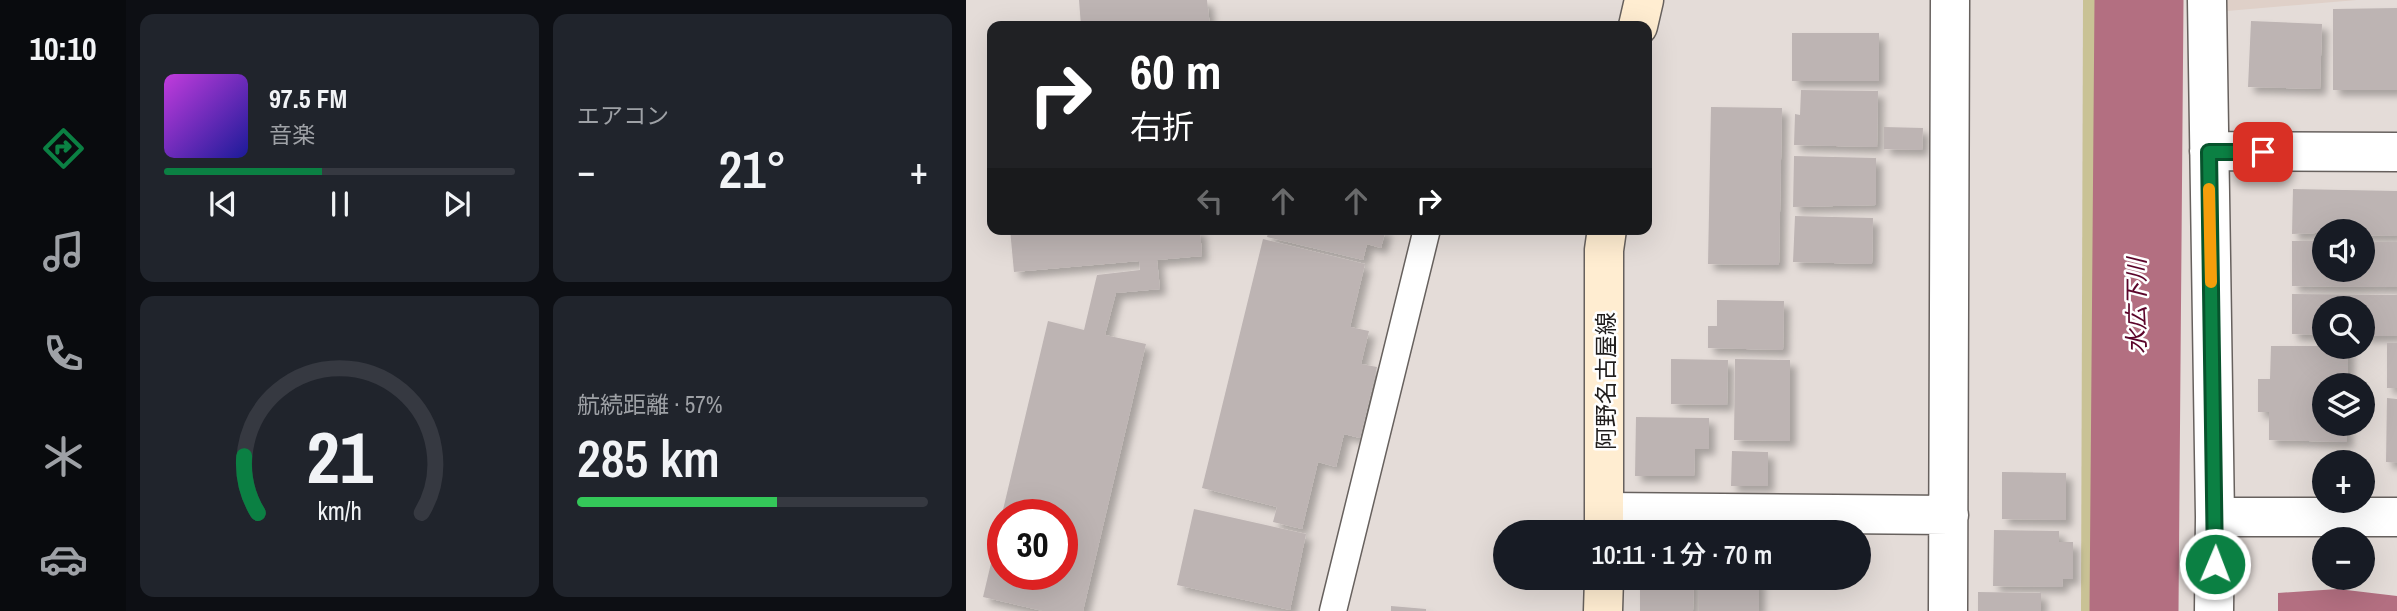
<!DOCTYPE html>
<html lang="ja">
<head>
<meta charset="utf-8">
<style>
	:root { --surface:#171b24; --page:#20242c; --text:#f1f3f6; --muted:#9ea1a6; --line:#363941; --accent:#0b8043 }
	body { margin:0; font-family:"Archivo Narrow","Noto Sans JP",sans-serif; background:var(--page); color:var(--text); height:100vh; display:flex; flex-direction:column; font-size:26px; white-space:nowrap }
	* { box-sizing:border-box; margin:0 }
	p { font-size:23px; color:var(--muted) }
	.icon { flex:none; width:38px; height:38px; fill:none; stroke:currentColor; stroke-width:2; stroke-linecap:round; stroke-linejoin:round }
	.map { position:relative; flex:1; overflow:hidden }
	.side { display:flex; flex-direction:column; gap:14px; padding:14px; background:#0d0f14; width:840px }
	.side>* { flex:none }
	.hud { position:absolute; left:21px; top:21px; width:665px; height:214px; border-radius:14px; box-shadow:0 7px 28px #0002; background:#202124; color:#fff; overflow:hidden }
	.controls { position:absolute; left:1346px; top:219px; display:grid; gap:14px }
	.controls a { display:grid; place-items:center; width:63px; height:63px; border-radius:50%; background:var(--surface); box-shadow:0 7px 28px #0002; font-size:35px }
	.speed { position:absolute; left:21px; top:499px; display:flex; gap:14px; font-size:35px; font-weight:700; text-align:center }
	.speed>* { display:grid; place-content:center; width:91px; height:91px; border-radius:50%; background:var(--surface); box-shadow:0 7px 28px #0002; line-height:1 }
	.speed .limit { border:10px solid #d22; background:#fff; color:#111 }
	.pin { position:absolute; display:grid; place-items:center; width:60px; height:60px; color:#fff; margin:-30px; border-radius:14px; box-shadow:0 4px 10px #0006 }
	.me { position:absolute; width:77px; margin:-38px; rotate:1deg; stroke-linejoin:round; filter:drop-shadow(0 0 5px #0008) }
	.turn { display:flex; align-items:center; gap:24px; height:147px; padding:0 28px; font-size:32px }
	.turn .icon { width:91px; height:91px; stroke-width:2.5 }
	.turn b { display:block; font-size:49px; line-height:60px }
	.lanes { display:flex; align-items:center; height:66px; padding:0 28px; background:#0003; justify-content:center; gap:35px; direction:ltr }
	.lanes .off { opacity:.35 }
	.big { font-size:52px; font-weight:600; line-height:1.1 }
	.side .widget { flex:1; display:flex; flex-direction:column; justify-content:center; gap:10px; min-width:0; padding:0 24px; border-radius:14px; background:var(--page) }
	.side .dial { align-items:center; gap:0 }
	.dial svg { height:182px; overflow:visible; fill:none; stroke:var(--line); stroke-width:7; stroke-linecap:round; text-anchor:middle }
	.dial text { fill:var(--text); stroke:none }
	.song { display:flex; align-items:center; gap:21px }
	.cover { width:84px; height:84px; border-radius:10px; background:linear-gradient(135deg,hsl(290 70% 55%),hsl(240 70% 35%)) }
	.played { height:7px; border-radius:4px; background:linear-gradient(90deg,var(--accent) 45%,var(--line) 45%) }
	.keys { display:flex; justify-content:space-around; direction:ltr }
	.heat { display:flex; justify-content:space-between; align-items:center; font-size:38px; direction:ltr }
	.charge { height:10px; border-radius:5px; background:linear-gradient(90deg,#34c759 57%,var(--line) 0) }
	.side .tiles { flex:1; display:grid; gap:14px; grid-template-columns:repeat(2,1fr) }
	.trip { position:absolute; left:527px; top:520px; width:378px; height:70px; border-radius:35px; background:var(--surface); box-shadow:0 7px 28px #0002; font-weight:600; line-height:70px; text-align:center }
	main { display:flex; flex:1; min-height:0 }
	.dock { display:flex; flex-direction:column; width:126px; justify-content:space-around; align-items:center; background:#090b0e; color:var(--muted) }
	.dock .icon { width:49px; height:49px }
	.dock .selected { color:var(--accent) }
	.dock b { font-size:32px; color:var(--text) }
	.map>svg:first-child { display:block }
	.built { fill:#dfd0c8 }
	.green { fill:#c9c295 }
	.water { fill:#b36f81 }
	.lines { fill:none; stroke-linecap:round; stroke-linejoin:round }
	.river { stroke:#b36f81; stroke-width:89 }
	.building { fill:#bdb4b3; filter:url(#shadow) }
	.service-casing { stroke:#67615e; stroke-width:29 }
	.minor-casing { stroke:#67615e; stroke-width:41 }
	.secondary-casing { stroke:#67615e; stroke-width:41 }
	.service { stroke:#fff; stroke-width:26 }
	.minor { stroke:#fff; stroke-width:38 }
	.secondary { stroke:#ffedd1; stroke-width:38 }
	.route-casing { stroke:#07532c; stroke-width:18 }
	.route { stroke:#0b8043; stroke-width:12 }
	.slow { stroke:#f59e0b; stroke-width:12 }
	.labels { text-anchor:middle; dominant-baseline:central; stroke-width:5; stroke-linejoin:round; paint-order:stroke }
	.street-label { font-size:23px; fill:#211e1d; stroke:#fff }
	.water-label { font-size:24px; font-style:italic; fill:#5b042a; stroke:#fff }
</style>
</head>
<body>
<main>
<nav class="dock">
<b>10:10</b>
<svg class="icon selected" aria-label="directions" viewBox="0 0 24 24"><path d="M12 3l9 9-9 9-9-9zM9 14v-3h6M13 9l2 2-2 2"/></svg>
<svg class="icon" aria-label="music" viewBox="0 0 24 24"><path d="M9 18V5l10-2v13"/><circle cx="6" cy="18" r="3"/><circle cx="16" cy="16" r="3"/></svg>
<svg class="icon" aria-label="phone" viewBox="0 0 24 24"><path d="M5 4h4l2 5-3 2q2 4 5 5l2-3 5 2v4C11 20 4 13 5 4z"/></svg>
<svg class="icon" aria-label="climate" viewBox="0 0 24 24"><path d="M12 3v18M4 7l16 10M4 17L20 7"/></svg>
<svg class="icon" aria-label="car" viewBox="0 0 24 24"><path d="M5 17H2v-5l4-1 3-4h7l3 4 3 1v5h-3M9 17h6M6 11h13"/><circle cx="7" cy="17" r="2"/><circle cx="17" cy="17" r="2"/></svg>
</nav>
<section class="side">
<div class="tiles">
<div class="widget">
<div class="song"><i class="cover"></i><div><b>97.5 FM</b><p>音楽</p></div></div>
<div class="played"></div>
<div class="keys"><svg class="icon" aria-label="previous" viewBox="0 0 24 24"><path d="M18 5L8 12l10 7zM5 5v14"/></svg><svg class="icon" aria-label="pause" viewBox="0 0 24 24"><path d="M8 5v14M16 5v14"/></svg><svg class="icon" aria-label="next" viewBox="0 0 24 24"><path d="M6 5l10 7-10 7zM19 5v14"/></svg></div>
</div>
<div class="widget"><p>エアコン</p>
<div class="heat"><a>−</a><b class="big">21°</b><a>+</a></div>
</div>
<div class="widget dial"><svg viewBox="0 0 100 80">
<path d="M14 69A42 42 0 1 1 86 69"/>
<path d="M14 69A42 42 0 0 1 8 44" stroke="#0b8043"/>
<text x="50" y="56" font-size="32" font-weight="700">21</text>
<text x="50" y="72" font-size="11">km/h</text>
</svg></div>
<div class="widget"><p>航続距離 · 57%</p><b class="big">285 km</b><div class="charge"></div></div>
</div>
</section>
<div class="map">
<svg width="1431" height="611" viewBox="0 0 1431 611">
	<defs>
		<filter id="shadow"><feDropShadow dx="6" dy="6" stdDeviation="3.5" flood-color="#0004"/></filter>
	</defs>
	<rect width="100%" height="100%" fill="#e4dcd8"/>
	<path class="built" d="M 1261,0 L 1391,0 L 1261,11 Z"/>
	<path class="green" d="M 1117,0 L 1161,0 L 1156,611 L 1115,611 Z"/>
	<path class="water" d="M 1372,589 L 1431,596 L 1431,611 L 1312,611 L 1312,593 Z"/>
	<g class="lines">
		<path class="river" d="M 1168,611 L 1173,0"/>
	</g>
	<path class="building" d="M 113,0 L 241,0 L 244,26 L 115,26 Z
		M 1431,8 L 1431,90 L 1367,90 L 1367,9 Z
		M 1285,21 L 1356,24 L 1354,89 L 1282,87 Z
		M 826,33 L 913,33 L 913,81 L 826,81 Z
		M 835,90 L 912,91 L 911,147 L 828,145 L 829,114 L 834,115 Z
		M 745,107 L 816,108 L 813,265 L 742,264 Z
		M 918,127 L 957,128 L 956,150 L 918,149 Z
		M 828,156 L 910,158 L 910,205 L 827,207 Z
		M 1327,189 L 1431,191 L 1431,236 L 1396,235 L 1396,231 L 1326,234 Z
		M 829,216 L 907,218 L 906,264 L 827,262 Z
		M 44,229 L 234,229 L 236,256 L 191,260 L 194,289 L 150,293 L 139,335 L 180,344 L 117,611 L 77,611 L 17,597 L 36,517 L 37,574 L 96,574 L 96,514 L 36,514 L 82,321 L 118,330 L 131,275 L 174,270 L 173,261 L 48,272 Z
		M 303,229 L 420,229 L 415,248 L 401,244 L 397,260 L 301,237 Z
		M 297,239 L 399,264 L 384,327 L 403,331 L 395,364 L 411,367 L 394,438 L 378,434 L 370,467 L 352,462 L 336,529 L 307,522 L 311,507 L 236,488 Z
		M 1326,241 L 1358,241 L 1358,270 L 1396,270 L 1396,242 L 1431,242 L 1431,287 L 1326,286 Z
		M 1326,294 L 1431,295 L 1431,336 L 1396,336 L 1396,308 L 1358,308 L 1358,335 L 1326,334 Z
		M 751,300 L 818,301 L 817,350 L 742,348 L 742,326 L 751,326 Z
		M 1421,343 L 1431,343 L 1431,388 L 1421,388 Z
		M 1305,346 L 1382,346 L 1382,385 L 1358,385 L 1358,424 L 1381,424 L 1381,442 L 1303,440 L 1303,412 L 1292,412 L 1292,379 L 1304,379 Z
		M 705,359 L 762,360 L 761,405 L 705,404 Z
		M 769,359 L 824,360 L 824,441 L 768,440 Z
		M 1421,398 L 1431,399 L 1431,463 L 1420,462 Z
		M 670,417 L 743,418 L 743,449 L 729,449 L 728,476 L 669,476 Z
		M 766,451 L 802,452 L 802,486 L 765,486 Z
		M 1036,472 L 1100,473 L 1100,520 L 1036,519 Z
		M 228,509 L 340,534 L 324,610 L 211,585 Z
		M 1028,530 L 1093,531 L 1093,542 L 1107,542 L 1107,579 L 1097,579 L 1096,587 L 1027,586 Z
		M 674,578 L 728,578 L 727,611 L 674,611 Z
		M 733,578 L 793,579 L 793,611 L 733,611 Z
		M 1012,592 L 1075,593 L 1075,611 L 1012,611 Z
		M 425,606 L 460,609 L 460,611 L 425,611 Z"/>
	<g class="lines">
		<g class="service-casing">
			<path id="service" d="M 367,611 L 461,229"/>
		</g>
		<g class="minor-casing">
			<path id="minor" d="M 1241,0 L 1249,517 L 1248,611
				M 1243,151 L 1431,152
				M 639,512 L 983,515
				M 1249,517 L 1431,517
				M 982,611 L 984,0"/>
		</g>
		<g class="secondary-casing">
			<path id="secondary" d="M 672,26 L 678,0
				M 638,532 L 638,250 L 641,229
				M 637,611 L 638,578"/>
		</g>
		<use href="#service" class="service"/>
		<use href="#minor" class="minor"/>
		<use href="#secondary" class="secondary"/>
	</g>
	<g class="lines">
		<g class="route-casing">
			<path id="route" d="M 1249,564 L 1243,152 L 1297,152"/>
		</g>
		<use href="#route" class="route"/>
		<path class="slow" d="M 1243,189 L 1245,282"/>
	</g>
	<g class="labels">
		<g class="street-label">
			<text transform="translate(639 381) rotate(-90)">阿野名古屋線</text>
		</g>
		<g class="water-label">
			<text transform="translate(1170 306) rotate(-90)">水広下川</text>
		</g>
	</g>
</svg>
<div class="controls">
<a><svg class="icon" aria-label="sound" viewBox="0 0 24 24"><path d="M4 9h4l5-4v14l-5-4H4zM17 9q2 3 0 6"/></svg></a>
<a><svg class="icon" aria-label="search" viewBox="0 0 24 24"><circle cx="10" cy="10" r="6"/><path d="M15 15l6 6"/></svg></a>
<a><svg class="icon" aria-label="layers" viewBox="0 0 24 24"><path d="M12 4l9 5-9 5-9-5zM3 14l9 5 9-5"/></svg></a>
<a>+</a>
<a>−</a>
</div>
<div class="speed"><div class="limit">30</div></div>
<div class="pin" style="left:1297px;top:152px;background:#d93025"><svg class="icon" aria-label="arrive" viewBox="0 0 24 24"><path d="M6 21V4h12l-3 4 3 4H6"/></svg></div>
<svg class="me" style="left:1249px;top:564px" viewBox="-20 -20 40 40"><circle r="17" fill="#0b8043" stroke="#fff" stroke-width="3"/><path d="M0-11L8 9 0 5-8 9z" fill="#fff"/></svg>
<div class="trip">10:11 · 1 分 · 70 m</div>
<div class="hud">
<div class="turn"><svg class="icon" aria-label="right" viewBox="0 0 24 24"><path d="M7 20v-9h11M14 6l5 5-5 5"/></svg><div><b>60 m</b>右折</div></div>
<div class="lanes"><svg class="icon off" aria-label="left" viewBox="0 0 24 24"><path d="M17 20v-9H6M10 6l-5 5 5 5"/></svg><svg class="icon off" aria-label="ahead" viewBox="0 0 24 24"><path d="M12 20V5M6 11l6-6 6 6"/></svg><svg class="icon off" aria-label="ahead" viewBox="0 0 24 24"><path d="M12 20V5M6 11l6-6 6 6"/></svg><svg class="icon" aria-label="right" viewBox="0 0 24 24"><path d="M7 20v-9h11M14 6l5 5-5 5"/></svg></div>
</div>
</div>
</main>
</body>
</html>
